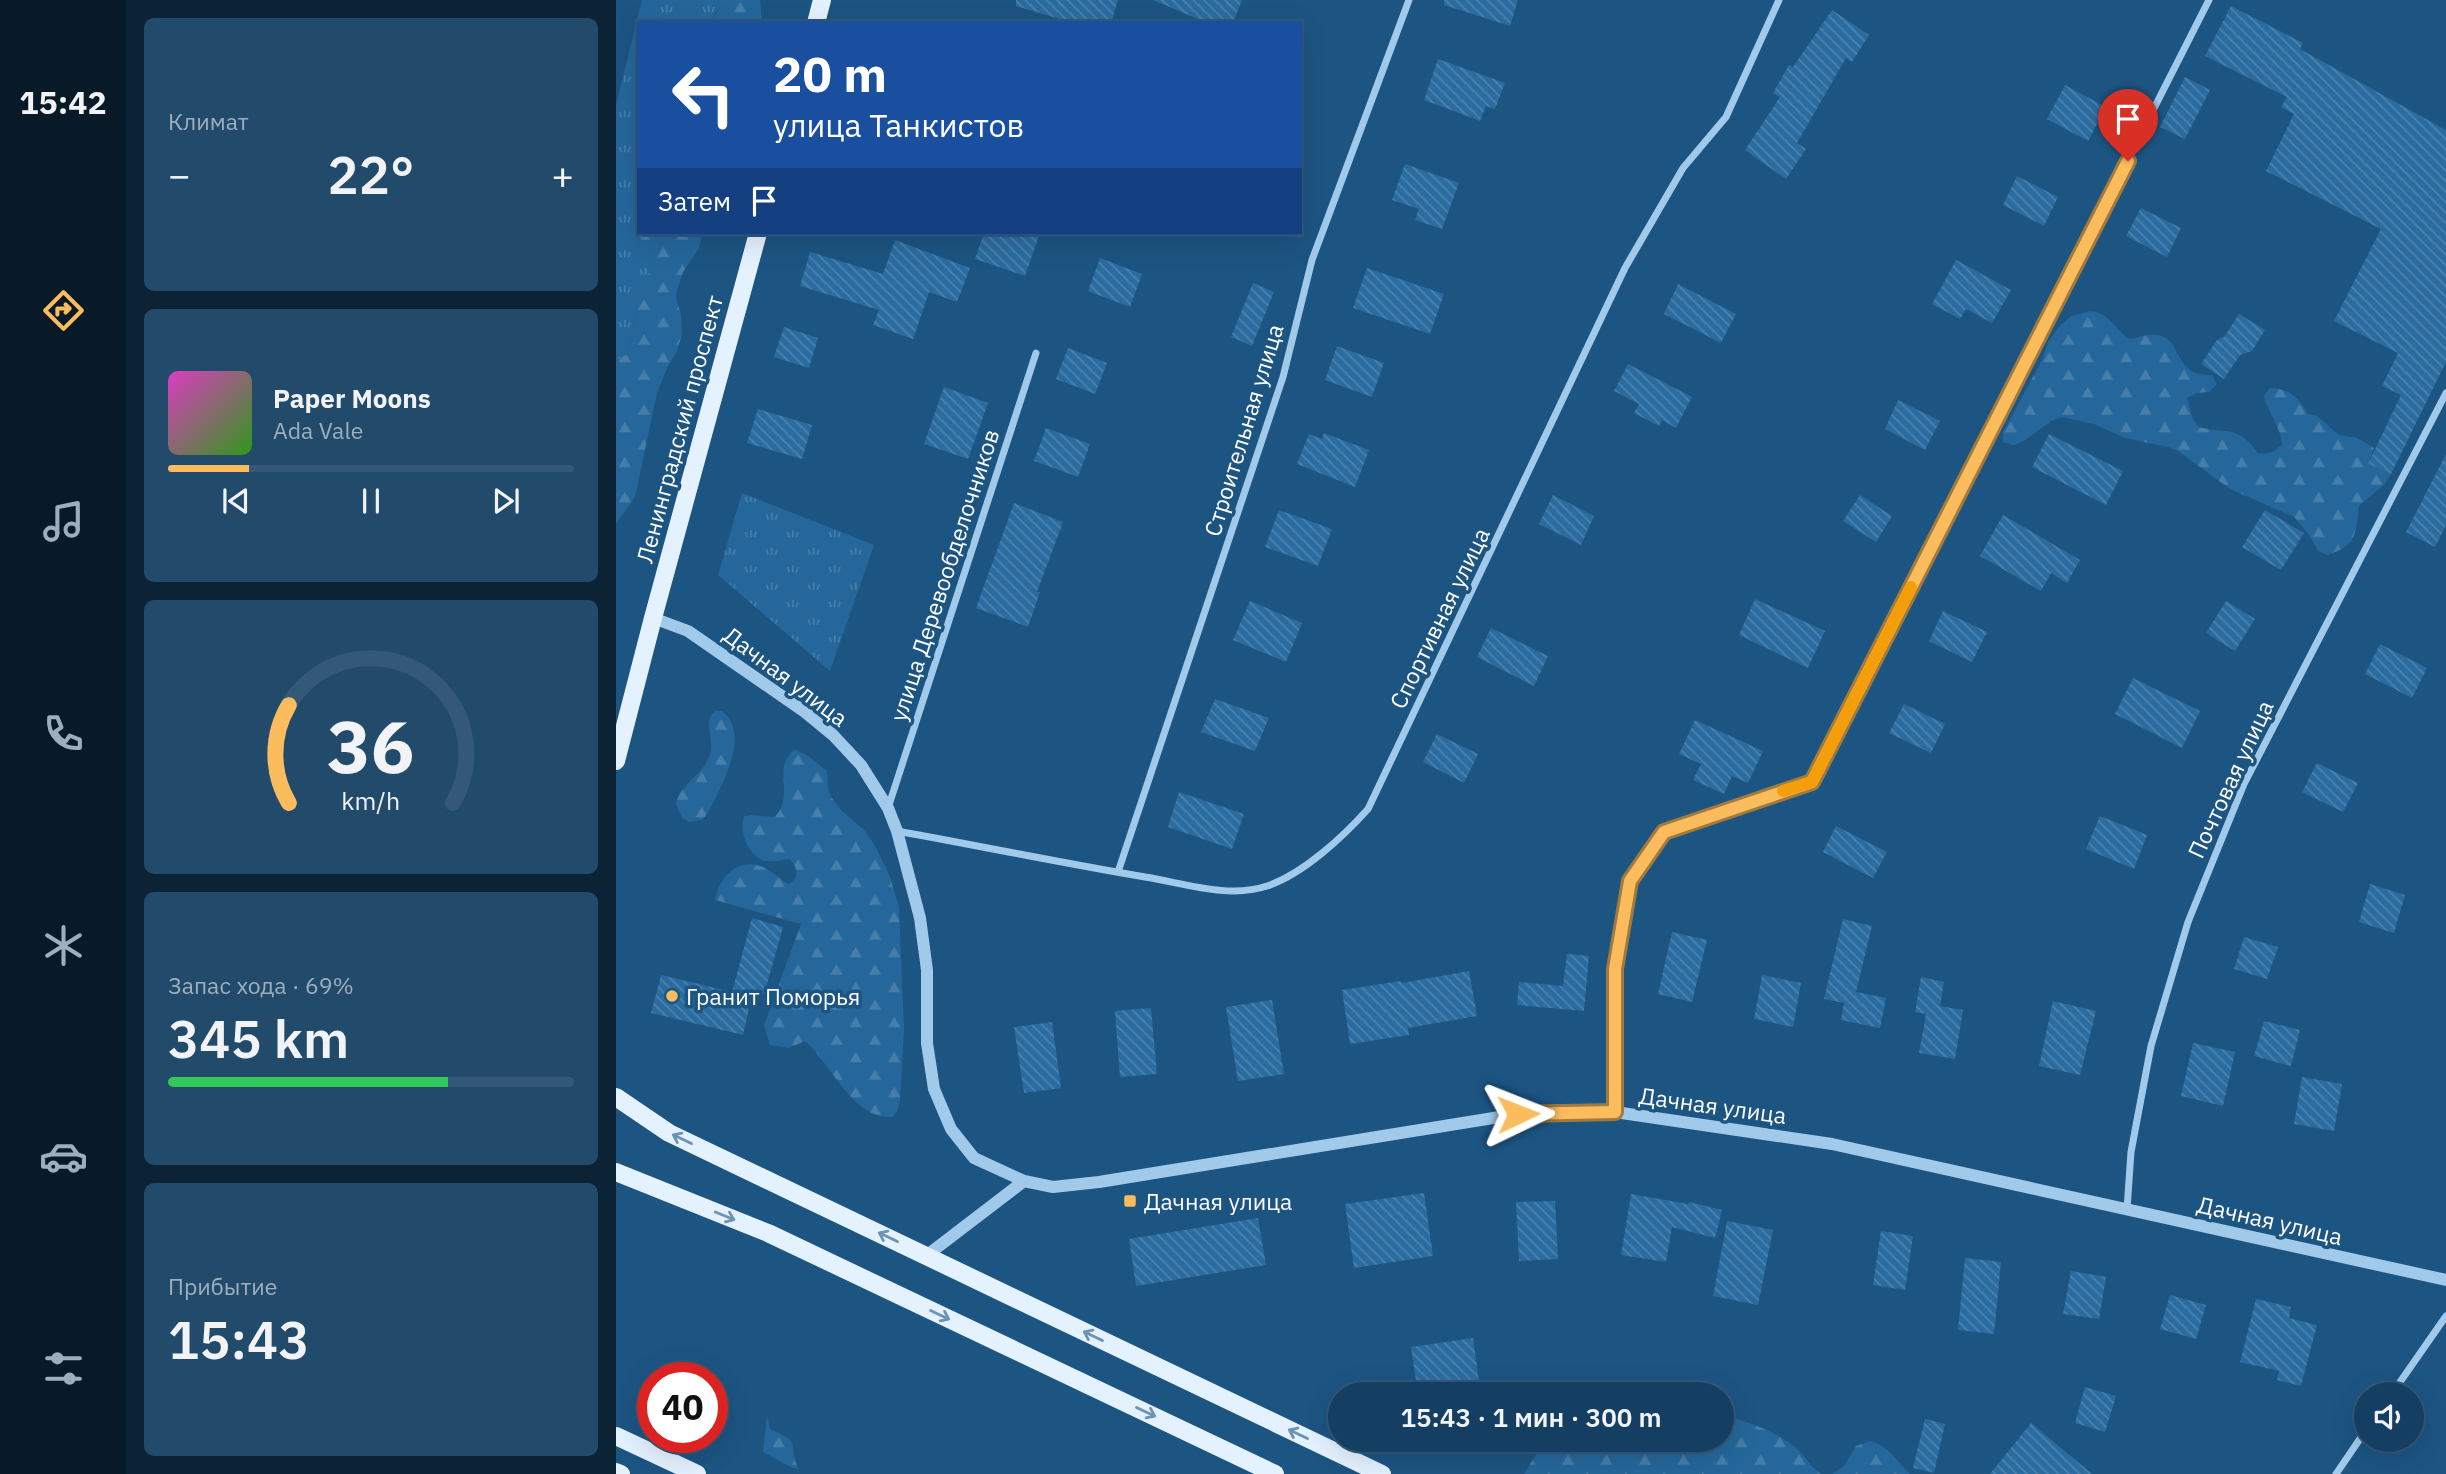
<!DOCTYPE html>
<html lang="ru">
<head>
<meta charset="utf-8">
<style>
	:root { --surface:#153f62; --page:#224a6b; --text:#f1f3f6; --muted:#9dafbe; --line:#345877; --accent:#fbbc5e }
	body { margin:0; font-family:"IBM Plex Sans",sans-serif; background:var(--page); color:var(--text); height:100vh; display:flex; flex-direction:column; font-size:26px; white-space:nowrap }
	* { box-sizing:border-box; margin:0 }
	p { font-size:23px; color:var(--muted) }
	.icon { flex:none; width:38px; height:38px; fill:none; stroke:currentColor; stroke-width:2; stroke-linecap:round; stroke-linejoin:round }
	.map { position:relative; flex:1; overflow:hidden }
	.drawer { display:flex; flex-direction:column; gap:18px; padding:18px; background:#0c2336; width:490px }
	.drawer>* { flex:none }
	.hud { position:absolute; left:21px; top:21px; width:665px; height:214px; border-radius:0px; box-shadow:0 7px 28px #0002,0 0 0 2px var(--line); background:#1a4fa0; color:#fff; overflow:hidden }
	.buttons { position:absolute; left:1738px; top:1382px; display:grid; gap:14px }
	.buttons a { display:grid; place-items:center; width:70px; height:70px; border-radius:50%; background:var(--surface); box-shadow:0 7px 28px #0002,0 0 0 2px var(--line); font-size:35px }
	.speed { position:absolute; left:21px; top:1362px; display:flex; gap:14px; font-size:35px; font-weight:700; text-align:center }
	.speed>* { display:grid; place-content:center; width:91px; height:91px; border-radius:50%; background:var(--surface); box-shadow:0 7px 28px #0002,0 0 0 2px var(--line); line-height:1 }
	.speed .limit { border:10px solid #d22; background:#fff; color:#111 }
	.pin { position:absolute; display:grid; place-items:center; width:60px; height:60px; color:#fff; margin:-72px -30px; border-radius:50% 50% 50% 0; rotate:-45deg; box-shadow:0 0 7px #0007 }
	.pin .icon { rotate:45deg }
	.me { position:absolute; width:77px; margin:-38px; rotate:88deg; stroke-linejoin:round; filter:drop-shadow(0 0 5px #0008) }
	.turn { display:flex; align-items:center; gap:24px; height:147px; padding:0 21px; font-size:32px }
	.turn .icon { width:91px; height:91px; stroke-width:2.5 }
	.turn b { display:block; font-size:49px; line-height:60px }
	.then { display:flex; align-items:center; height:66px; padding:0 21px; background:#0003; gap:14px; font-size:26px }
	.big { font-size:52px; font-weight:600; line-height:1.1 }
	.drawer .widget { flex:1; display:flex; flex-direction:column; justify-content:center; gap:10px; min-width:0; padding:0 24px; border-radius:10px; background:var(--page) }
	.drawer .dial { align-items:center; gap:0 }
	.dial svg { height:182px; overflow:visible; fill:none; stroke:var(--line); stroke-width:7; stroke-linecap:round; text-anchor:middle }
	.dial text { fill:var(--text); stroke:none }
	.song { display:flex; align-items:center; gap:21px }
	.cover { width:84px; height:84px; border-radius:10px; background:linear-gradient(135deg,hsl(310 70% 55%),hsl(110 70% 35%)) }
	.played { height:7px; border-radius:4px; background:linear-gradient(90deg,var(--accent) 20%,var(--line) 20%) }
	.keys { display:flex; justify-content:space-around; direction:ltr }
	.heat { display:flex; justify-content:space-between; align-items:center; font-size:38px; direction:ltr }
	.charge { height:10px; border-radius:5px; background:linear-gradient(90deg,#34c759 69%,var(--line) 0) }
	.trip { position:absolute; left:712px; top:1382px; width:406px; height:70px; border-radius:35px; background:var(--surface); box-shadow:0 7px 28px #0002,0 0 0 2px var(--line); font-weight:600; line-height:70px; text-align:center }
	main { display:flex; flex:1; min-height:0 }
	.dock { display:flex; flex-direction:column; width:126px; justify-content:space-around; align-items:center; background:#081927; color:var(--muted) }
	.dock .icon { width:49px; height:49px }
	.dock .on { color:var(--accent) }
	.dock b { font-size:32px; color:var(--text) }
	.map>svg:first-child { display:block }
	.grass { fill:url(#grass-tufts) }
	.forest { fill:url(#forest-firs) }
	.building { fill:url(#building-back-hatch) }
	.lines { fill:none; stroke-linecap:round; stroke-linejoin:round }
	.minor { stroke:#a1caea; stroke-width:7 }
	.tertiary { stroke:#a1caea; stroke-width:12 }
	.primary { stroke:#e4f1fe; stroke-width:18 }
	.oneway { stroke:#6c93b4 }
	.route-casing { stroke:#a37a3d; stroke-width:18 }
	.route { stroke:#fbbc5e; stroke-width:12 }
	.slow { stroke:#f59e0b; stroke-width:12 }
	.poi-dot { fill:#fbbc5e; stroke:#1c5482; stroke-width:2.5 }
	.labels { text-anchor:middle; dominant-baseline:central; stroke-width:7; stroke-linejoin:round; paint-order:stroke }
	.street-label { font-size:23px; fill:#fff; stroke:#1c5482 }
	.poi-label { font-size:23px; fill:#fff; stroke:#1c5482; text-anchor:start }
</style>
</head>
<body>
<main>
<nav class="dock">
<b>15:42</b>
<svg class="icon on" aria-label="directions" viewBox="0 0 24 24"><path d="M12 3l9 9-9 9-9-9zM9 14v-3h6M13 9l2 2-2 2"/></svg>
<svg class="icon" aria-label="music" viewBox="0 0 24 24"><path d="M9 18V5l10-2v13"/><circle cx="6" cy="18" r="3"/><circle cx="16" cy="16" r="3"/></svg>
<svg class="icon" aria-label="phone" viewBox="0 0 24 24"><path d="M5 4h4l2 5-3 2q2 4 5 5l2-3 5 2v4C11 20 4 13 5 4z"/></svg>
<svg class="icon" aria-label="climate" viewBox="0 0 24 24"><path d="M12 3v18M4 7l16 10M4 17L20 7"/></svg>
<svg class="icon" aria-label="car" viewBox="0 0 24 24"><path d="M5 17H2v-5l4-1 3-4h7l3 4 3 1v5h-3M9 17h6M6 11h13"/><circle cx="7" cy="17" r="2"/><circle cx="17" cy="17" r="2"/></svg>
<svg class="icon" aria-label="filters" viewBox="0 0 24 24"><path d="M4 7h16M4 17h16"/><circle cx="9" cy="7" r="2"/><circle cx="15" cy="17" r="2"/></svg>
</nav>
<section class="drawer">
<div class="widget"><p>Климат</p>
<div class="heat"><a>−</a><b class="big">22°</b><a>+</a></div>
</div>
<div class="widget">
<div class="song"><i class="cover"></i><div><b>Paper Moons</b><p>Ada Vale</p></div></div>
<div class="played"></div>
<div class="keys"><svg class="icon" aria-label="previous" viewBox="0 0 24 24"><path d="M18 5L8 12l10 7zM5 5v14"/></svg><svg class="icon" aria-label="pause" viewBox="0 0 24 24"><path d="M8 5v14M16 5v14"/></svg><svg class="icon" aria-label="next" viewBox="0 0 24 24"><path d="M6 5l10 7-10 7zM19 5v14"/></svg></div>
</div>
<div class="widget dial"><svg viewBox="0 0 100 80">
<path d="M14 69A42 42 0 1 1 86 69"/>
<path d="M14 69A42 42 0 0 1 14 26" stroke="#fbbc5e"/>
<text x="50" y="56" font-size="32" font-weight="700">36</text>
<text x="50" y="72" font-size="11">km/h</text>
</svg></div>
<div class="widget"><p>Запас хода · 69%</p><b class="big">345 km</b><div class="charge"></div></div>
<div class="widget"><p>Прибытие</p><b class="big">15:43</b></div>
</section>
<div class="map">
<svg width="1830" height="1474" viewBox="0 0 1830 1474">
	<defs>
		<pattern id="grass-tufts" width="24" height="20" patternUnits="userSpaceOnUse" patternTransform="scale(1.75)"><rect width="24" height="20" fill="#25679b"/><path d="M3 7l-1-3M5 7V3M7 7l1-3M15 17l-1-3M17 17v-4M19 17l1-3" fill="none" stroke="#467eaa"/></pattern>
		<pattern id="forest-firs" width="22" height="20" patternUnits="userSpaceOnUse" patternTransform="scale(1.75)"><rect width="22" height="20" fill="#25679b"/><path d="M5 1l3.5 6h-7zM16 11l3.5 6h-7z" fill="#467eaa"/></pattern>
		<pattern id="building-back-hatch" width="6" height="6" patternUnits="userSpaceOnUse" patternTransform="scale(1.75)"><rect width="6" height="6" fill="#2b6ca0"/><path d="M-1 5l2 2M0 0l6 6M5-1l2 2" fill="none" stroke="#4b82ae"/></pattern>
	</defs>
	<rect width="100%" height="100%" fill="#1c5482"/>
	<path class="grass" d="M 26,0 L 113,0 L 100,12 L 94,23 L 23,23 L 23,233 L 27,233 L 34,273 L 32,287 L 21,299 L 20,316 L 11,354 L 0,362 L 0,105 Z
		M 126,493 L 258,545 L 214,671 L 102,575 Z"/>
	<path class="forest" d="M 112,0 L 144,0 L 146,23 L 94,23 L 100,13 Z
		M 27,233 L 86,233 L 83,248 L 67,272 L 61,290 L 60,298 L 65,315 L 66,334 L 61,351 L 52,366 L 41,393 L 19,497 L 0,524 L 0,362 L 11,354 L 20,316 L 21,299 C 45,269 27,264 27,233 Z
		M 1474,311 C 1494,312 1498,330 1514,339 C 1522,338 1532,333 1541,335 C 1569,339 1555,376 1596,375 L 1601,384 L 1593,392 L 1581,393 L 1571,398 L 1577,419 L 1583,427 C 1614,435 1620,424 1642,453 C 1653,455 1659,452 1666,444 C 1665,427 1652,413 1648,396 L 1654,388 C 1674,389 1682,397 1692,414 L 1701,416 L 1723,435 L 1741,438 L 1758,448 L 1752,464 L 1775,474 L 1769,484 L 1743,506 C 1739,535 1742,545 1711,555 L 1702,551 L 1692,533 L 1678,517 L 1614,489 L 1562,451 L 1552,447 L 1509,438 L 1478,424 L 1446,417 L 1435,421 L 1408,441 L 1398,445 L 1387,442 L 1387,432 L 1426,360 L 1432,342 L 1442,328 L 1455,316 Z
		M 99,711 L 106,711 C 136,735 105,786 92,813 L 86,820 L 73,822 L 66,818 L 60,804 C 66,780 87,777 94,754 C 99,739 86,722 99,711 Z
		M 179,749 L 192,756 L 211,771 L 212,789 L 215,797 L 225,810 L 248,830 L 258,844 L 273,874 L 283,907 L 288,1030 L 284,1101 L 282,1110 L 276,1117 C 236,1119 216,1064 189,1041 L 173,1048 L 154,1045 L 148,1025 L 185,924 L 99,900 C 104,875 124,856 149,868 C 158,872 164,880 173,884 C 184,877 182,867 173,859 C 165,861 151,863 144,859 C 131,852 123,830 128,817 L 135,815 L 159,817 C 162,813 166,808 167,802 C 171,782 160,764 179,749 Z
		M 979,1384 L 996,1386 L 1014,1395 L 959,1395 L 963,1390 Z
		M 1106,1414 C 1132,1423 1156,1429 1179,1447 C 1190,1456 1193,1467 1206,1474 L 908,1474 L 929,1440 L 1106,1440 Z
		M 151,1415 L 154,1429 C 190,1445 169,1441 183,1469 L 175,1467 L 147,1452 Z
		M 1254,1441 C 1274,1446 1280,1461 1294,1474 L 1216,1474 L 1228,1466 L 1240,1446 Z"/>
	<path class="building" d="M 400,0 L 502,0 L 495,23 L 457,23 L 400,6 Z
		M 537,0 L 626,0 L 617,23 L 591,23 Z
		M 828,0 L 902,0 L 894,26 L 828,5 Z
		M 1615,6 L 1687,43 L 1684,49 L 1830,130 L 1830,362 L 1775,474 L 1752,464 L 1785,395 L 1766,386 L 1782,353 L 1718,321 L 1765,229 L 1650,171 L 1678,114 L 1665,107 L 1671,97 L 1589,56 Z
		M 1216,10 L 1253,35 L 1236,62 L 1230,58 L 1181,143 L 1190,149 L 1170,179 L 1129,150 L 1164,97 L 1157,93 L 1173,65 L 1177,67 Z
		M 822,59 L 889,83 L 879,109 L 870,106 L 864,121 L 808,100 Z
		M 1569,77 L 1594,90 L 1569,139 L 1544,127 Z
		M 1449,85 L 1490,107 L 1472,141 L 1431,119 Z
		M 789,164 L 843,183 L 826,229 L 799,220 L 803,209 L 776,200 Z
		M 1401,176 L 1442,197 L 1428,226 L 1387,205 Z
		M 1525,208 L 1565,228 L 1551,257 L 1510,236 Z
		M 368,233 L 424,233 L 409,276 L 359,259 Z
		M 279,240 L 354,268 L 341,302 L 313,292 L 297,339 L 257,325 L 263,310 L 184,286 L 194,252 L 267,274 Z
		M 484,258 L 526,274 L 514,307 L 472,291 Z
		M 1340,260 L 1395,290 L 1376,323 L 1350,309 L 1344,319 L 1316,304 Z
		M 751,268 L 828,294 L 814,334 L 737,308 Z
		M 637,283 L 658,292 L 636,346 L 615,337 Z
		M 1062,284 L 1120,314 L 1105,343 L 1048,314 Z
		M 1623,314 L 1649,330 L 1636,351 L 1624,355 L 1608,379 L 1585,364 L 1601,340 L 1608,337 Z
		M 168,327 L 202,338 L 193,368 L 158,357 Z
		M 721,346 L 768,363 L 756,397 L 709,380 Z
		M 452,348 L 491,363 L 479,394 L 440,379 Z
		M 1012,364 L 1076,397 L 1060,428 L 1046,420 L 1043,426 L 1018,413 L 1023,404 L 998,391 Z
		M 328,387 L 372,403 L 352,459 L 308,444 Z
		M 1282,400 L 1324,421 L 1309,450 L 1269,429 Z
		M 142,409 L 196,425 L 186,459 L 131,443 Z
		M 430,428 L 474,444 L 462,477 L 418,461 Z
		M 708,433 L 753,450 L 739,487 L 681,464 L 693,434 L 706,439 Z
		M 1433,434 L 1507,471 L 1490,505 L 1416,467 Z
		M 1830,454 L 1830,525 L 1819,547 L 1790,532 Z
		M 937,495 L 978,516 L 965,545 L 923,524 Z
		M 1244,495 L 1276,516 L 1260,542 L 1227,521 Z
		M 398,503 L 447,522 L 421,592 L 424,592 L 412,627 L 360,608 Z
		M 663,510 L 716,529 L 702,566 L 649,547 Z
		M 1649,510 L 1688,533 L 1665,570 L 1626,547 Z
		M 1387,515 L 1464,560 L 1451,583 L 1435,573 L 1425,591 L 1364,556 Z
		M 1139,599 L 1209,631 L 1192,668 L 1123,635 Z
		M 634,601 L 686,623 L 670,662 L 617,640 Z
		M 1610,601 L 1639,619 L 1619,651 L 1590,633 Z
		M 1327,611 L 1371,632 L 1356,662 L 1313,641 Z
		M 875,628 L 932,656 L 918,686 L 861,657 Z
		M 1764,644 L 1811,668 L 1796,698 L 1749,674 Z
		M 1517,678 L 1584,711 L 1566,748 L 1499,714 Z
		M 599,699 L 653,718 L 639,751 L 585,732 Z
		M 1288,704 L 1329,724 L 1315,753 L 1273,733 Z
		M 1079,720 L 1147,751 L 1132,783 L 1116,776 L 1108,794 L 1077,780 L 1085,764 L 1063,754 Z
		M 821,734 L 862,754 L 848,783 L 807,762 Z
		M 1701,763 L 1742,783 L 1727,812 L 1686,792 Z
		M 563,792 L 628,814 L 616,849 L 552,827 Z
		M 1484,816 L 1531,835 L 1518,869 L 1470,849 Z
		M 1220,826 L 1271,852 L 1257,878 L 1207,852 Z
		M 1754,884 L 1789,895 L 1778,933 L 1743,922 Z
		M 136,918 L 167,927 L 148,995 L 137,992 L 127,1035 L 35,1013 L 45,975 L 116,992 Z
		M 1227,919 L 1256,926 L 1240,992 L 1270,998 L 1264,1028 L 1225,1020 L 1228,1003 L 1208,999 Z
		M 1056,932 L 1091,940 L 1076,1002 L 1042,994 Z
		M 1628,937 L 1662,947 L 1651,979 L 1618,969 Z
		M 951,954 L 973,956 L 968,1011 L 901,1005 L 903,982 L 947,986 Z
		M 853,971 L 861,1016 L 792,1028 L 793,1035 L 734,1044 L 726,990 L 785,981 L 786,983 Z
		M 1146,975 L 1185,983 L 1177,1027 L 1138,1019 Z
		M 1305,977 L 1328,982 L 1324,1006 L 1347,1010 L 1339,1059 L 1303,1053 L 1310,1014 L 1299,1012 Z
		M 656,1000 L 668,1074 L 622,1081 L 610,1007 Z
		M 1437,1001 L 1480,1011 L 1464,1075 L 1423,1066 Z
		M 535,1008 L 541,1074 L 504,1077 L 499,1011 Z
		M 1648,1021 L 1684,1030 L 1675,1066 L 1638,1056 Z
		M 436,1022 L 445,1088 L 408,1093 L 398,1027 Z
		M 1577,1043 L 1619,1052 L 1607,1106 L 1565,1096 Z
		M 1686,1077 L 1726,1084 L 1718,1131 L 1678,1124 Z
		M 808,1193 L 817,1256 L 738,1268 L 729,1204 Z
		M 1015,1194 L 1072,1204 L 1073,1202 L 1106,1210 L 1099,1238 L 1056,1227 L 1050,1262 L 1005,1255 Z
		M 939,1201 L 942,1259 L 903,1261 L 900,1202 Z
		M 642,1218 L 650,1265 L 520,1286 L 513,1239 Z
		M 1111,1221 L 1157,1230 L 1142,1305 L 1097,1296 Z
		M 1265,1231 L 1297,1236 L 1289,1290 L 1257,1285 Z
		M 1349,1258 L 1385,1262 L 1378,1334 L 1342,1330 Z
		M 1455,1271 L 1490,1277 L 1483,1319 L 1447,1314 Z
		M 1554,1295 L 1590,1305 L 1580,1339 L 1544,1329 Z
		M 1640,1299 L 1675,1307 L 1673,1318 L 1701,1325 L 1685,1386 L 1661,1380 L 1663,1371 L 1624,1362 Z
		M 857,1338 L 865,1395 L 802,1395 L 795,1347 Z
		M 1469,1387 L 1500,1396 L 1489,1432 L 1459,1423 Z
		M 1309,1419 L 1329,1424 L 1318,1473 L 1297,1468 Z
		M 1415,1423 L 1476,1474 L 1374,1474 Z"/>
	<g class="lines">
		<path class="minor" d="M 272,808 L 420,353
			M 281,831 C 364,846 446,863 529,877 C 567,883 613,899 651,886 C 687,874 727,837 752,809 L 1009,268 L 1067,168 L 1110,117 L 1163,0
			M 502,872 L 667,377 L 696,260 L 793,0
			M 999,1112 L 999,969 L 1014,881 L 1048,832 L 1196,782 L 1593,0
			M 1511,1209 L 1515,1152 L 1535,1046 L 1572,922 L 1628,784 L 1830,393
			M 1775,1395 L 1830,1316
			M 1720,1474 L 1750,1430"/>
		<path class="tertiary" d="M 37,618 L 72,631 L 189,712 L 217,735 L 245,765 L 272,808 L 281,831 L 304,918 L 311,970 L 311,1043 L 318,1089 L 335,1129 L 358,1158 L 408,1181 L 437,1187 L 483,1182 L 902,1114 L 999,1112 L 1216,1144 L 1830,1280
			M 310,1256 L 408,1181"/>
		<path class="primary" d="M 200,23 L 206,0
			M 0,761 L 37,618 L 142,233
			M 0,1097 L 53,1133 L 766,1474
			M 0,1172 L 152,1233 L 659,1474
			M 0,1436 L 81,1474
			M 0,1472 L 5,1474"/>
	</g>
	<defs><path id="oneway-shaft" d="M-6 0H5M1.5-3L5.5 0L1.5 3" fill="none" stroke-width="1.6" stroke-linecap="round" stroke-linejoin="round" transform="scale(1.75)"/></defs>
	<g class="oneway">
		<use href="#oneway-shaft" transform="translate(66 1139) rotate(-154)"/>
		<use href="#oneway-shaft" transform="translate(109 1216) rotate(22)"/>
		<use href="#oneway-shaft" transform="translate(272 1237) rotate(-154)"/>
		<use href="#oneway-shaft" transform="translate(324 1315) rotate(25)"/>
		<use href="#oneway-shaft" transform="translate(477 1336) rotate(-154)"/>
		<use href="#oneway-shaft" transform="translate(530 1412) rotate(25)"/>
		<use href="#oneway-shaft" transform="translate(682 1434) rotate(-154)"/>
	</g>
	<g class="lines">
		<g class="route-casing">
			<path id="route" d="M 902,1114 L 999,1112 L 999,969 L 1014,881 L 1048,832 L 1196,782 L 1512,161"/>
		</g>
		<use href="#route" class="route"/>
		<path class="slow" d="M 1167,791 L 1196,782 L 1295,587"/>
	</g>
	<g class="poi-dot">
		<circle cx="56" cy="996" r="7"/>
		<rect x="507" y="1194" width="14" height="14" rx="3.5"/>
	</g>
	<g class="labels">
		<g class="street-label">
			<text transform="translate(63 429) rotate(-75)">Ленинградский проспект</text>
			<text transform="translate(627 430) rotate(-73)">Строительная улица</text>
			<text transform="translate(328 575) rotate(-72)">улица Деревообделочников</text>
			<text transform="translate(823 618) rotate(-64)">Спортивная улица</text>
			<text transform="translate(170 676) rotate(37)">Дачная улица</text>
			<text transform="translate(1614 779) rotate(-65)">Почтовая улица</text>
			<text transform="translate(1097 1105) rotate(8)">Дачная улица</text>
			<text transform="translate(1654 1220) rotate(13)">Дачная улица</text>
		</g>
		<g class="poi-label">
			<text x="70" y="996">Гранит Поморья</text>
			<text x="528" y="1201">Дачная улица</text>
		</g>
	</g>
</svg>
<div class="buttons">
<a><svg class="icon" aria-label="sound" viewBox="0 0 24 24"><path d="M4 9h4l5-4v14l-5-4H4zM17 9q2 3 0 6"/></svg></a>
</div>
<div class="speed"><div class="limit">40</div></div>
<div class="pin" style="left:1512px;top:161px;background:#d93025"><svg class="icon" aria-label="arrive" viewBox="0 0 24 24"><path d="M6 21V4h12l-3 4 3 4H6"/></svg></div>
<svg class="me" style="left:902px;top:1114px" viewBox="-20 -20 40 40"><path d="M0-17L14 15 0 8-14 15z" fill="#fbbc5e" stroke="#fff" stroke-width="4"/></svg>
<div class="trip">15:43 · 1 мин · 300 m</div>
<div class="hud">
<div class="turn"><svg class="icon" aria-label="left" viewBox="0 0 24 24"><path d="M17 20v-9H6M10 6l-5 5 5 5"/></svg><div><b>20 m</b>улица Танкистов</div></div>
<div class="then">Затем<svg class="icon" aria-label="arrive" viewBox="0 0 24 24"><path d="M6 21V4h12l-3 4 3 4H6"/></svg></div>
</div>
</div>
</main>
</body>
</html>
